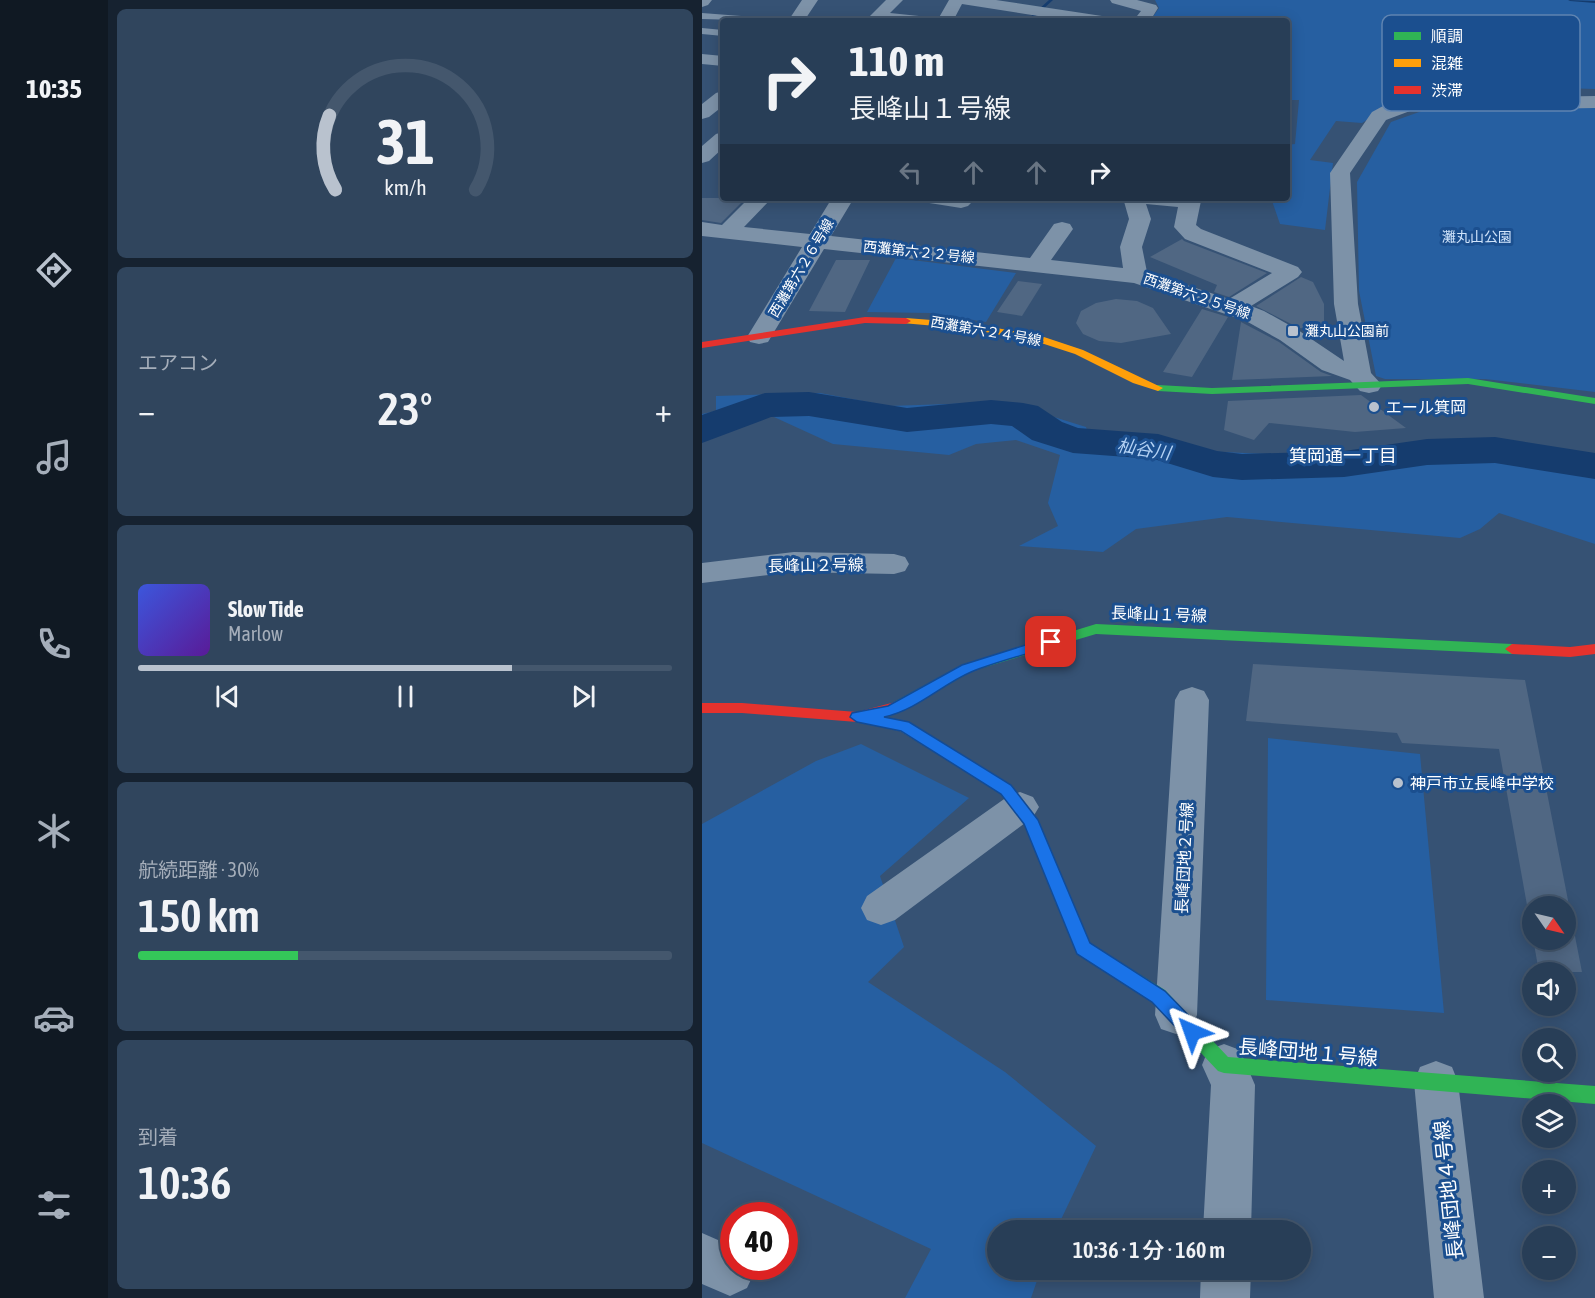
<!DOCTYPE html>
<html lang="ja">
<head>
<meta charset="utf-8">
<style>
	:root { --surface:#283e57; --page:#30455d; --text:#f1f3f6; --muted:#a5aeba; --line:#44576d; --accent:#b9c2ce }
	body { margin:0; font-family:"Asap Condensed","Noto Sans JP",sans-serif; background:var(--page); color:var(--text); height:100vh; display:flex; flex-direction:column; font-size:22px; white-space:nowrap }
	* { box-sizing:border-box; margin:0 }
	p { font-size:20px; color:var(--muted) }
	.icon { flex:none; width:33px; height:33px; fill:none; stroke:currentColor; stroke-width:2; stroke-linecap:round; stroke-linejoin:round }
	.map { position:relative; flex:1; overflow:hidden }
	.panel { display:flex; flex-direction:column; gap:9px; padding:9px; background:#162230; width:594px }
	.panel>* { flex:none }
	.guide { position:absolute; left:18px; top:18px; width:570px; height:183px; border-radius:6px; box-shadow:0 3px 15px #0003,0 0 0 2px var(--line); background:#283e57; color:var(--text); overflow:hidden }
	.needle { width:39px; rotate:124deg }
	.tools { position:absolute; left:820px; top:896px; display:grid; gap:12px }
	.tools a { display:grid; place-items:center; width:54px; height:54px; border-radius:50%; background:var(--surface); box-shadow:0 3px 15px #0003,0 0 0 2px var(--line); font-size:30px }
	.speed { position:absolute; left:18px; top:1202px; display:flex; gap:12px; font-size:30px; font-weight:700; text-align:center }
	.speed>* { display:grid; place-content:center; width:78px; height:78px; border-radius:50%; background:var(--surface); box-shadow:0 3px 15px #0003,0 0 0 2px var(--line); line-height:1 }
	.speed .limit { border:9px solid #d22; background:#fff; color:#111 }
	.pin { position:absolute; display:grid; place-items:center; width:51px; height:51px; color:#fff; margin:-26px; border-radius:12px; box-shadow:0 3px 9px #0006 }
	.me { position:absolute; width:66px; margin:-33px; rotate:317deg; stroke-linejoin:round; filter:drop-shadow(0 0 4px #0008) }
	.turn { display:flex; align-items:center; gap:21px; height:126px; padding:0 30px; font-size:27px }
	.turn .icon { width:78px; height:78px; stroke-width:2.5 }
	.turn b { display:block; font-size:42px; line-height:51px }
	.lanes { display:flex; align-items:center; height:57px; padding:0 30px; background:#0003; justify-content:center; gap:30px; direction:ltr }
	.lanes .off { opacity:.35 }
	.big { font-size:45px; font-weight:600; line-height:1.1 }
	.panel .card { flex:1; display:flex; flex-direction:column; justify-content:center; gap:9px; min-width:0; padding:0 21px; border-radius:9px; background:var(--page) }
	.panel .dial { align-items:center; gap:0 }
	.dial svg { height:156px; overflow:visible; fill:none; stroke:var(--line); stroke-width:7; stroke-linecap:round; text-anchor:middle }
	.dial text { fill:var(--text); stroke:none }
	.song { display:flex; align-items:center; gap:18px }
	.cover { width:72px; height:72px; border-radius:9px; background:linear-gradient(135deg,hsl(230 70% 55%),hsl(270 70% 35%)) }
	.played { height:6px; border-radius:3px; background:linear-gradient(90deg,var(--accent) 70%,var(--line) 70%) }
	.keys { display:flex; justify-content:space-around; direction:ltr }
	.heat { display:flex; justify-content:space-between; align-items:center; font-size:33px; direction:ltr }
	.charge { height:9px; border-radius:4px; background:linear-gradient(90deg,#34c759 30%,var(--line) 0) }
	.trip { position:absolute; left:285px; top:1220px; width:324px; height:60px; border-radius:30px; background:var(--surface); box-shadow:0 3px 15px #0003,0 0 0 2px var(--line); font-weight:600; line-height:60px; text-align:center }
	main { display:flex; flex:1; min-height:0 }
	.tab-bar { display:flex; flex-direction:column; width:108px; justify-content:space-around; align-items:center; background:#101923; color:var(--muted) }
	.tab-bar .icon { width:42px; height:42px }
	.tab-bar .current { color:var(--accent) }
	.tab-bar b { font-size:27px; color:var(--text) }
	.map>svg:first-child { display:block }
	.green { fill:#265fa1 }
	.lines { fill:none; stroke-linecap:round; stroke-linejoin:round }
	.stream { fill:#153c6e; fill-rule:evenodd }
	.river { fill:#153c6e; fill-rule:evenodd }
	.building { fill:#506783; fill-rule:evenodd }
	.lane { fill:#7d92a8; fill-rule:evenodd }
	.street { fill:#7d92a8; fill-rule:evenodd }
	.fast { fill:#30b455; fill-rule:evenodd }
	.slow { fill:#ff9f0a; fill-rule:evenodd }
	.jam { fill:#e5322d; fill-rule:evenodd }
	.route { fill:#1a73e8; stroke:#114b97; stroke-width:1.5 }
	.poi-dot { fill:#b9c2ce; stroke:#1b4f8f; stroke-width:2 }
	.labels { text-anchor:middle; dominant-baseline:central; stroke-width:6; stroke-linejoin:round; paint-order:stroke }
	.far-park-label { font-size:14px; fill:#cfe3fa; stroke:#1b4f8f }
	.far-street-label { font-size:14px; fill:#fff; stroke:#1b4f8f }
	.far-poi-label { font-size:14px; fill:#fff; stroke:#1b4f8f; text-anchor:start }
	.poi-label { font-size:16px; fill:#fff; stroke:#1b4f8f; text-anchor:start }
	.street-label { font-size:16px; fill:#fff; stroke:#1b4f8f }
	.water-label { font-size:18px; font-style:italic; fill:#b5d3f5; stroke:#1b4f8f }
	.neighbourhood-label { font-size:18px; fill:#fff; stroke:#1b4f8f }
	.near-street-label { font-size:20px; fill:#fff; stroke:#1b4f8f }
	.key { fill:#1b4f8f; stroke:#5f84b1; stroke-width:1.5 }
	.key-label { font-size:16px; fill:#fff }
</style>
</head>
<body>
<main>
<nav class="tab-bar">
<b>10:35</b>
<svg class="icon current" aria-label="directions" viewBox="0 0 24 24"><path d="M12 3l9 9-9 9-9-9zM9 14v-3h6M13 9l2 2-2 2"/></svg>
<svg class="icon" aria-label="music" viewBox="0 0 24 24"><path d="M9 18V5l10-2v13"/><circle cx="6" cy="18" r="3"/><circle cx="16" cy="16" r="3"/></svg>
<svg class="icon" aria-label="phone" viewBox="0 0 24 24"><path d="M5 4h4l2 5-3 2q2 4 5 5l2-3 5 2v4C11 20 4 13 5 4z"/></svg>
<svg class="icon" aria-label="climate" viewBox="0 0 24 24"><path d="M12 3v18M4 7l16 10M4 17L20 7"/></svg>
<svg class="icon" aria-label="car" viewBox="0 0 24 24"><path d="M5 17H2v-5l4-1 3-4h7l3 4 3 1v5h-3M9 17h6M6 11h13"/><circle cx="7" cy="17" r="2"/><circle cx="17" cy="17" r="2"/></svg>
<svg class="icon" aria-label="filters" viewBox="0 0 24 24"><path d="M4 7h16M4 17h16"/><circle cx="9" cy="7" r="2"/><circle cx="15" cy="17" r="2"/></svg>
</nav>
<section class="panel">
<div class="card dial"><svg viewBox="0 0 100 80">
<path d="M14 69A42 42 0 1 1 86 69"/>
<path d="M14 69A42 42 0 0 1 11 31" stroke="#b9c2ce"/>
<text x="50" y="56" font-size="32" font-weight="700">31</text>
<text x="50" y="72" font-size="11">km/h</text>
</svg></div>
<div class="card"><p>エアコン</p>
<div class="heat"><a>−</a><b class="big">23°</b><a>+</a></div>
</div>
<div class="card">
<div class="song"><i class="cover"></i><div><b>Slow Tide</b><p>Marlow</p></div></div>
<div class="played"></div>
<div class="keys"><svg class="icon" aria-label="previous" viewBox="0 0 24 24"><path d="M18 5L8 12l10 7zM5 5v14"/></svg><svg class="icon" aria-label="pause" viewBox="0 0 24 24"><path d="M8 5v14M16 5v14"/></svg><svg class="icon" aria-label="next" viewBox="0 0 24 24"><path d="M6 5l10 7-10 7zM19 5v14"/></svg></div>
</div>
<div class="card"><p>航続距離 · 30%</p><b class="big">150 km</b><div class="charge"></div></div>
<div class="card"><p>到着</p><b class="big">10:36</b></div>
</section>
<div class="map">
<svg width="893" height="1298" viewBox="0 0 893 1298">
	<rect width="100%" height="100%" fill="#365274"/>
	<path class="green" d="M 453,0 L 893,0 L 893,89 L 796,86 L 792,91 L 798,98 L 695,101 L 660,123 L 634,121 L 608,160 L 631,163 L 623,230 L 578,224 L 569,198 L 585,198 L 585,145 L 593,144 L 597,100 L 585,100 L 585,21 L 448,21 L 457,8 Z
		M 893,106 L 893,392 L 783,379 L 683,379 L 674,376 L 657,291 L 655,182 L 689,122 L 720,111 Z
		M 194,258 L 314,273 L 284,322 L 227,313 L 165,312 Z
		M 118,393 L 187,406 L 304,402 L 384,427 L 391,449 L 429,453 L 434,448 L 611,456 L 729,442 L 776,442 L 893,461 L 893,544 L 797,513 L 778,529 L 758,538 L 525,517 L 434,529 L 401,552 L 317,546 L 356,526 L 346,503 L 358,455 L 314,440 L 274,444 L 247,455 L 131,444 L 61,412 L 33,407 L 0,422 L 0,414 L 14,411 L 14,396 Z
		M 566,738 L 718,754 L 742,1013 L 564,1000 Z
		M 159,744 L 267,798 L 178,876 L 202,947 L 166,982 L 303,1072 L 394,1146 L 354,1230 L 296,1230 L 296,1269 L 339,1269 L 329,1298 L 203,1298 L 229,1249 L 0,1143 L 0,824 L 114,761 Z"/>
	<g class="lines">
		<path class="stream" d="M 347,0 L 351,0 L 328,21 L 324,21 Z
			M 866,0 L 893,1 L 893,3 L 868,1 Z"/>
		<path class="river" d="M 107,392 L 205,408 L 289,400 L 321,403 L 336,406 L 360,422 L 376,428 L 456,434 L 515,451 L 540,454 L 642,451 L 725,439 L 793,437 L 893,453 L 893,479 L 793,463 L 725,465 L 642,477 L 540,480 L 511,477 L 452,459 L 371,453 L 330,440 L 310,426 L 289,424 L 205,432 L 107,416 L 69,417 L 0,443 L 0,415 L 63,393 Z"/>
	</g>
	<path class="building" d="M 0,198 L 44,198 L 19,223 L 0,220 Z
		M 480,239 L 482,241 L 565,273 L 527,297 L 512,292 L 515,285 L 448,257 Z
		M 134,260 L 168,260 L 143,312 L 107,311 Z
		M 599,277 L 611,282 L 622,304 L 622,330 L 597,328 L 554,306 Z
		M 316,281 L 340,284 L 320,316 L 295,312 Z
		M 414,299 L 435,301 L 451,308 L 469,334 L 419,343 L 397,341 L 381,334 L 374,323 L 379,311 L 394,303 Z
		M 500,309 L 526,317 L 490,377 L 461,372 Z
		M 539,322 L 577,342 L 619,372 L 630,376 L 530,380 Z
		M 659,395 L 704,428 L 653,432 L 567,423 L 552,440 L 522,430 L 526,401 Z
		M 551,664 L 823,680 L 880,972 L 837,972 L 797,749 L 700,743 L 695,733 L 544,721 ZM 831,906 L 864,906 L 864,939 L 831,939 Z"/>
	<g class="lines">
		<path class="lane" d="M 0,13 L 65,18 L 69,21 L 0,19 Z
			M 0,28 L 21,30 L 21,36 L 0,34 Z"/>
		<path class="street" d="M 0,0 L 10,0 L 6,5 L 0,7 Z
			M 100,0 L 116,0 L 102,21 L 86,21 Z
			M 184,0 L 201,0 L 188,13 L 217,16 L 225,21 L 169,20 L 167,17 Z
			M 247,0 L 294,0 L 400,16 L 408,21 L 368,21 L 260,4 L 251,21 L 235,21 Z
			M 408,0 L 435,0 L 454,5 L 456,8 L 448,21 L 431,21 L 439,11 L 410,3 Z
			M 0,54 L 21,56 L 21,66 L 0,64 Z
			M 21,91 L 21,106 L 7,117 L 0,119 L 0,104 L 14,93 Z
			M 893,96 L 893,108 L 708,111 L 684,120 L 648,173 L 656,304 L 669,373 L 680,385 L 676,391 L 667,393 L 658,391 L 648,380 L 620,370 L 578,340 L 544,321 L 432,283 L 122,249 L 69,337 L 66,342 L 57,344 L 48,342 L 45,337 L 100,247 L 0,236 L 0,222 L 20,225 L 47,198 L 70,198 L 42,227 L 108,234 L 130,198 L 152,198 L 129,236 L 328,258 L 352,224 L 360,222 L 368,224 L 371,229 L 349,260 L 421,268 L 418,247 L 427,219 L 421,198 L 497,198 L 499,201 L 494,225 L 499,229 L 596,267 L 600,272 L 596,277 L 549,306 L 562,311 L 596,330 L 642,361 L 632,304 L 628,173 L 670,112 L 681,106 L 708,99 ZM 444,204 L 476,207 L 472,227 L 483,239 L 570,273 L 527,299 L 445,272 L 440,247 L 449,219 Z
			M 21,132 L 21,148 L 7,161 L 0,163 L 0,146 L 14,134 Z
			M 217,198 L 267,198 L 270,202 L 266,206 L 259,208 L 221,202 Z
			M 92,552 L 192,554 L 203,557 L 207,564 L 203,571 L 192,574 L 92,572 L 0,583 L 0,563 Z
			M 490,687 L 502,691 L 507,700 L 495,1015 L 489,1029 L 474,1034 L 459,1029 L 453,1015 L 473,700 L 478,691 Z
			M 318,792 L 331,797 L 337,807 L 331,817 L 193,920 L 179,925 L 165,920 L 159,908 L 165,896 L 305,797 Z
			M 522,1044 L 538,1050 L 553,1085 L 549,1230 L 501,1230 L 509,1085 L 500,1065 L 506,1050 Z
			M 734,1061 L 750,1067 L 756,1082 L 782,1298 L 732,1298 L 712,1082 L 718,1067 Z
			M 0,1233 L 32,1247 L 32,1266 L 51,1266 L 53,1271 L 45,1288 L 28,1296 L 0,1284 Z
			M 499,1269 L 549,1269 L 548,1298 L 498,1298 Z"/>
		<path class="fast" d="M 766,378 L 893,398 L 893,404 L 766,384 L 510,394 L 456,391 L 451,388 L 456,385 L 510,388 Z
			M 394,624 L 810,644 L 817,649 L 810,654 L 394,634 L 270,671 L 202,710 L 192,710 L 190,706 L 192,702 L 260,665 Z
			M 360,891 L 366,893 L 387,943 L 463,990 L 526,1057 L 893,1086 L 893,1104 L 522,1073 L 516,1071 L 451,1002 L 375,953 L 352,898 L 354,893 Z"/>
		<path class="slow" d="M 204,318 L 268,323 L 342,337 L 381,350 L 461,388 L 456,391 L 431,383 L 373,354 L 336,342 L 268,329 L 200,323 L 200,319 Z
			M 163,713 L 207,722 L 309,785 L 333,817 L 368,898 L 366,903 L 360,905 L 354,903 L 322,824 L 299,793 L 198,731 L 158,722 L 156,718 L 158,714 Z"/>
		<path class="jam" d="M 163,317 L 204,318 L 209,321 L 204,324 L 163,323 L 0,348 L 0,342 Z
			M 810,644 L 868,647 L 893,644 L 893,654 L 868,657 L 810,654 L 803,649 Z
			M 197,701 L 202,702 L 204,706 L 202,710 L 155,722 L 40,713 L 0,713 L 0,703 L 40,703 L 155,712 Z"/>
	</g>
	<path class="route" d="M 349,637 L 354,638 L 356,642 L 354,645 C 326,654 296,661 269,672 C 239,685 215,710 182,717 L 207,722 L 309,785 L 336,820 L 388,943 L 463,991 L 497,1026 L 499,1032 L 497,1038 L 490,1040 L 484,1038 L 450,1002 L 375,954 L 322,824 L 299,794 L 199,731 L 155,722 L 148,717 L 150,713 L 186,706 L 260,665 Z"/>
	<g class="poi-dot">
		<rect x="585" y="325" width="12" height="12" rx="3"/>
		<circle cx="672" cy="407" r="6"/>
		<circle cx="696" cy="783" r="6"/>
	</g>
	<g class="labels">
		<g class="far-park-label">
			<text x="775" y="237">灘丸山公園</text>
		</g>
		<g class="far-street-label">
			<text transform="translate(217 252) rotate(6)">西灘第六２２号線</text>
			<text transform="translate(99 268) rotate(-59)">西灘第六２６号線</text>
			<text transform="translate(495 296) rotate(19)">西灘第六２５号線</text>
			<text transform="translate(284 331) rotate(10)">西灘第六２４号線</text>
		</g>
		<g class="far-poi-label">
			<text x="603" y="331">灘丸山公園前</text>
		</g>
		<g class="poi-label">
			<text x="684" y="407">エール箕岡</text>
			<text x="708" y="783">神戸市立長峰中学校</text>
		</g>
		<g class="street-label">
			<text transform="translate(114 565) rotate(-1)">長峰山２号線</text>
			<text transform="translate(457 614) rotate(2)">長峰山１号線</text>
			<text transform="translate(482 858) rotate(-87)">長峰団地２号線</text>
		</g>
		<g class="water-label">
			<text transform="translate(442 449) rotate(9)">杣谷川</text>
		</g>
		<g class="neighbourhood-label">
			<text x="641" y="455">箕岡通一丁目</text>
		</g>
		<g class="near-street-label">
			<text transform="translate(606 1052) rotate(5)">長峰団地１号線</text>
			<text transform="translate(746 1190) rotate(-96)">長峰団地４号線</text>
		</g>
	</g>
	<rect x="680" y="15" width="198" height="96" rx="9" class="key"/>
	<rect x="692" y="32" width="27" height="8" fill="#30b455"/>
	<rect x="692" y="59" width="27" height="8" fill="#ff9f0a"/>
	<rect x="692" y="86" width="27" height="8" fill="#e5322d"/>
	<g class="key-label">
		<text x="729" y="42">順調</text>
		<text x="729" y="69">混雑</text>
		<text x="729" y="96">渋滞</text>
	</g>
</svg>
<div class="tools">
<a><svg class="needle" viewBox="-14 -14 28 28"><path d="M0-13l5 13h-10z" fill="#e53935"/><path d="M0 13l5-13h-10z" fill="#a5aeba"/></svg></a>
<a><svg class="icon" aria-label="sound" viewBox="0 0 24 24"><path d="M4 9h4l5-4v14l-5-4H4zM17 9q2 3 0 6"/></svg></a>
<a><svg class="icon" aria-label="search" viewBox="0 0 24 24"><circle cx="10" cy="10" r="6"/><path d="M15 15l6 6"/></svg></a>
<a><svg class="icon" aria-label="layers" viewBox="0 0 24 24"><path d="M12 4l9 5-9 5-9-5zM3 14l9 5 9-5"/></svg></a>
<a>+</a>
<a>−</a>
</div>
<div class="speed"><div class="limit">40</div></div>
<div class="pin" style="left:349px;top:642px;background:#d93025"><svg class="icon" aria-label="arrive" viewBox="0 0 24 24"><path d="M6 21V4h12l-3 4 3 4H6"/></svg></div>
<svg class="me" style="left:490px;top:1032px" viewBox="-20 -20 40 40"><path d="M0-17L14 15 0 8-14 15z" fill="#1a73e8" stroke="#fff" stroke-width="4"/></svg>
<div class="trip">10:36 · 1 分 · 160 m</div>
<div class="guide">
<div class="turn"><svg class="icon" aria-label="right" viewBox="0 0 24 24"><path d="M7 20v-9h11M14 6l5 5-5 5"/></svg><div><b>110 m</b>長峰山１号線</div></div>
<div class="lanes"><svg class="icon off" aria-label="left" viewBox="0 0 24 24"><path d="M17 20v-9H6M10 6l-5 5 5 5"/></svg><svg class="icon off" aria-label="ahead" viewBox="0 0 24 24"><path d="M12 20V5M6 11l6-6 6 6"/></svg><svg class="icon off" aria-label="ahead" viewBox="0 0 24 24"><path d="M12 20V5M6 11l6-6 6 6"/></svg><svg class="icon" aria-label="right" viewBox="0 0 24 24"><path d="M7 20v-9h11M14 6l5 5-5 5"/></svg></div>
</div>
</div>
</main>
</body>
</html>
